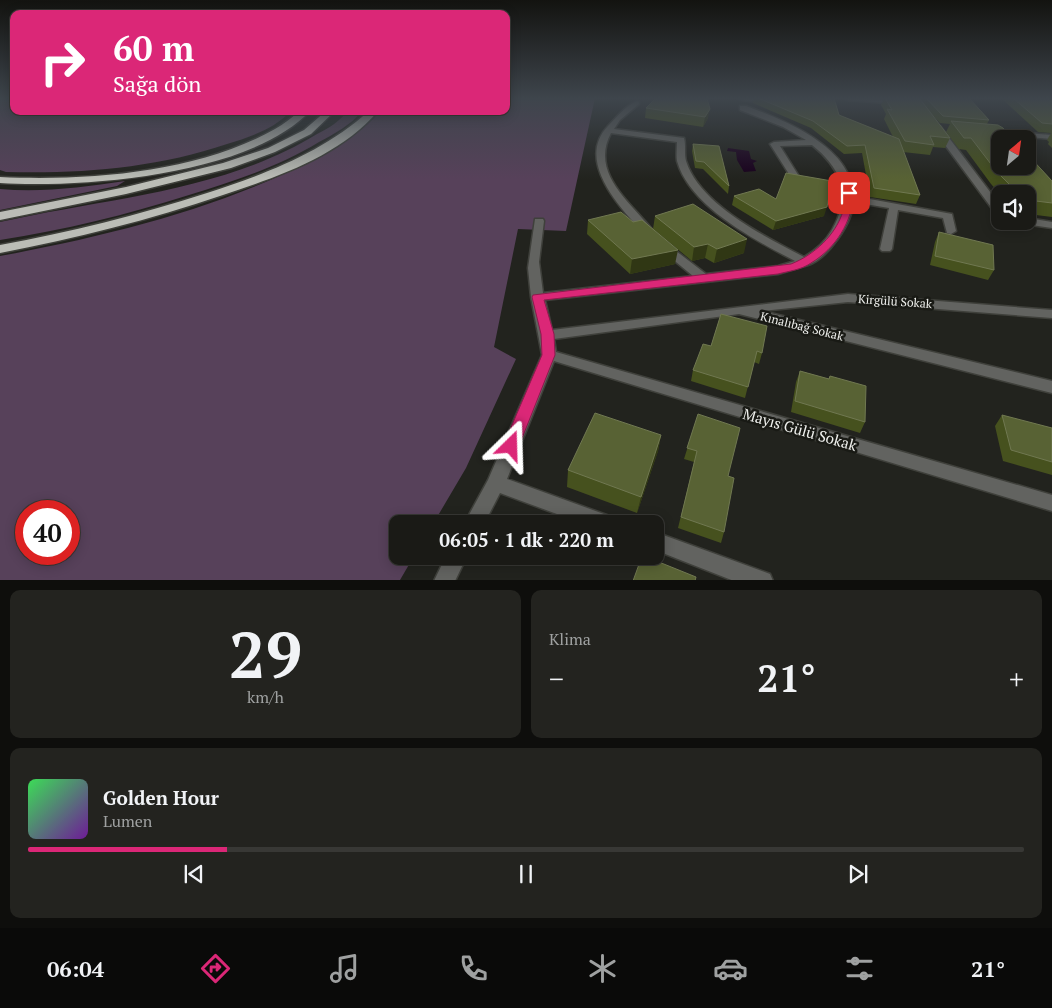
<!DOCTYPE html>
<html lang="tr">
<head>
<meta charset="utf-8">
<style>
	:root { --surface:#1a1a16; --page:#23231f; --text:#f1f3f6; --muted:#9fa1a1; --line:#383835; --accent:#db2777 }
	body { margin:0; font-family:"PT Serif",serif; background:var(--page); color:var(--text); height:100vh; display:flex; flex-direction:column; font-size:19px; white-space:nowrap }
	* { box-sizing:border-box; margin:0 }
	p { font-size:16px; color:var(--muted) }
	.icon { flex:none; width:28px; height:28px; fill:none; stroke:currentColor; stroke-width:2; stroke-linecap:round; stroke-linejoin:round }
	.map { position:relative; height:580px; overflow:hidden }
	.sheet { display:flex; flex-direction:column; gap:10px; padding:10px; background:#0e0e0c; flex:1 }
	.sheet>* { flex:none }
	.guide { position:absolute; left:10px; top:10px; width:500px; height:105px; border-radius:10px; box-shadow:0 2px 12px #0003,0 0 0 1px var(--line); background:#db2777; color:#fff; overflow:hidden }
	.needle { width:32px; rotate:29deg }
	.tools { position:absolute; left:991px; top:130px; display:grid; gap:10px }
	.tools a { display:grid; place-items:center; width:45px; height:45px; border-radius:10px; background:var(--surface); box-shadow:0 2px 12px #0003,0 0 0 1px var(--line); font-size:25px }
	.speed { position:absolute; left:15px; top:500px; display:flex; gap:10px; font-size:25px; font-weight:700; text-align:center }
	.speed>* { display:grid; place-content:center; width:65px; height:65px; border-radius:50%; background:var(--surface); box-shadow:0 2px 12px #0003,0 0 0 1px var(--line); line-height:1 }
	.speed .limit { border:8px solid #d22; background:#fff; color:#111 }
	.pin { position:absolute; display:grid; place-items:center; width:42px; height:42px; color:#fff; margin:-21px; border-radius:10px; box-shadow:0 2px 8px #0006 }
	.me { position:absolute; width:55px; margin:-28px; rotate:22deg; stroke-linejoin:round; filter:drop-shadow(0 0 4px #0008) }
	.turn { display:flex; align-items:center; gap:18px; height:105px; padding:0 20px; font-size:22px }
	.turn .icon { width:65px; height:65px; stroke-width:2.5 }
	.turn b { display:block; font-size:35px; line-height:42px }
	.big { font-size:38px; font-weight:700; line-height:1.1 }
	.sheet .tile { flex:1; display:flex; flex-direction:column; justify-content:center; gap:8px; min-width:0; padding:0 18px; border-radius:10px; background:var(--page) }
	.sheet .dial { align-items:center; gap:0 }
	.dial b { font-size:65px; line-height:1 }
	.song { display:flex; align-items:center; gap:15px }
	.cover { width:60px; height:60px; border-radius:8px; background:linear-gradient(135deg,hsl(130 70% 55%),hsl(280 70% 35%)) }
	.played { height:5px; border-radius:2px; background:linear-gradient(90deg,var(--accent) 20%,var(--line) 20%) }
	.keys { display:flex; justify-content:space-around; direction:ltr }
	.heat { display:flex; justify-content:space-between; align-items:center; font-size:28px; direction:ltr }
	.sheet .tiles { flex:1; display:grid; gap:10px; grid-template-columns:1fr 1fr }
	.tile:last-child { grid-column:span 2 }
	.trip { position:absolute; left:389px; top:515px; width:275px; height:50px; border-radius:10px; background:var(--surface); box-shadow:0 2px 12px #0003,0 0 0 1px var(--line); font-weight:700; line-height:50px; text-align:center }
	.tab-bar { display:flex; height:80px; justify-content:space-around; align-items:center; background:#0a0a09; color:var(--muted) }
	.tab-bar .icon { width:35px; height:35px }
	.tab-bar .selected { color:var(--accent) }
	.tab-bar b { font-size:22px; color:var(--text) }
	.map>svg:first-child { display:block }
	.green { fill:#57415a; fill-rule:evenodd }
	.water { fill:#18001c }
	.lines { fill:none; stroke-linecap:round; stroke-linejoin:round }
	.minor-casing { stroke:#3f403b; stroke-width:3 }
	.highway-casing { stroke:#3f403b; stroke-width:3 }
	.minor { fill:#626360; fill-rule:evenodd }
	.highway { fill:#bbbdb6; fill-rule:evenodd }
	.wall { fill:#46511e }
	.shaded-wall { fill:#303714 }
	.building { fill:#586234; stroke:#707851 }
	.route { fill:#db2777; stroke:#8e194d }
	.labels { text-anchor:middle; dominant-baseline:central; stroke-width:5; stroke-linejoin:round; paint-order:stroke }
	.street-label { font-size:12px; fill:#eff0ed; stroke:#191a15 }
	.near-street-label { font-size:15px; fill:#eff0ed; stroke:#191a15 }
</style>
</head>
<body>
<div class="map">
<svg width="1052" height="581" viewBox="0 0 1052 581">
	<rect width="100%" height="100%" fill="#22231e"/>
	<path class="green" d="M 0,98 L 14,98 L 14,111 L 291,111 C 274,129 250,137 227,144 C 156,168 81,174 6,172 L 0,170 Z
		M 506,98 L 595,98 L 566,231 L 518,229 L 494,347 L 516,359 L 466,468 L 433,524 L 398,524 L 398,556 L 414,556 L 400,580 L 0,581 L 0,256 C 103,237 227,207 319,156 C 341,144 364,131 380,111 L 506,111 ZM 26,511 L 69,511 L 69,554 L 26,554 Z
		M 347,111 L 362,111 C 351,125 334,134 319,142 C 278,167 234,181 189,195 C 126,215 64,230 0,240 L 0,222 C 105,198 223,192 317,134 C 327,129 341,121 347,111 Z
		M 125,181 L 117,186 L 0,210 L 0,189 C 42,193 83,187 125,181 Z"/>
	<path class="water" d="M 728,148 L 749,151 L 751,159 L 757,161 L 753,163 L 756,171 L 744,172 L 737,160 L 736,152 L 727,151 Z"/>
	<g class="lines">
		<g class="minor-casing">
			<path id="minor" d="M 738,98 L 767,98 C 761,102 744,102 738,98 Z
				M 844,98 L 900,100 L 903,102 L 900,104 L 847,100 Z
				M 637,101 L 639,102 L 639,104 L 620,120 L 614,129 L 684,138 C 686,145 684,154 686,161 C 700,205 766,237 804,257 C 830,242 842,218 843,190 L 794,182 L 770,144 L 774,142 L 806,140 L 783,127 L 740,110 L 740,106 L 746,106 C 784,120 853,147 853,196 L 952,214 L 956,231 L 951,234 L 947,233 L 943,218 L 898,210 L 892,249 L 890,251 L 882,251 L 880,249 L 889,208 L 853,202 C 853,223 827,259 808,265 C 798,268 788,271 778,274 L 545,300 L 552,330 L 848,294 L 1052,310 L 1052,318 L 848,302 L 762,311 L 1052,381 L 1052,393 L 739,314 L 554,339 L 556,352 L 1052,495 L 1052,511 L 554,361 L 507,479 L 615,518 L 618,524 L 584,524 L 500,493 L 484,524 L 464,524 L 488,480 L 542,355 L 531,297 L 528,268 L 535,219 L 543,219 L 544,221 L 539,262 L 543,293 L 693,276 L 659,248 L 657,246 L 659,244 L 667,244 L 706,274 L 778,266 L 795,261 C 755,240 690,207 677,161 C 676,155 677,148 677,142 L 611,133 C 589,174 633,204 654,232 L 653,234 L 645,234 C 620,209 575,160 608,126 C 617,117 625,106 637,101 ZM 812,145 C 826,156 835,167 842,184 L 800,178 L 780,146 Z
				M 934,126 L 940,126 L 1000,205 L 1000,215 L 996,214 L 934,130 Z
				M 988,130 L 1052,135 L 1052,139 L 991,134 L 987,132 Z
				M 1028,218 L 1052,222 L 1052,228 L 1024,224 L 1019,221 L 1028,221 Z
				M 655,532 L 770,574 L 773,581 L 734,581 L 655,550 Z
				M 446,556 L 467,556 L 455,581 L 434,581 Z"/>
		</g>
		<g class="highway-casing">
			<path id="highway" d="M 300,111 L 310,111 C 250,175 84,188 0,183 L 0,177 C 88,181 197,173 275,129 C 284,124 292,117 300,111 Z
				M 326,111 L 335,111 L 311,134 L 275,152 L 231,168 L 126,194 L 0,220 L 0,212 L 126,187 L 223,163 L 268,148 L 304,130 Z
				M 369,111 L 378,111 C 340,156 277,177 223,195 C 150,220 76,238 0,253 L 0,245 C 70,232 139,215 207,193 C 265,174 322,153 369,111 Z"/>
		</g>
		<use href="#minor" class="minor"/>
		<use href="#highway" class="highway"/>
	</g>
	<path class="wall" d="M 656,98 L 708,118 L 703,127 L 645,118 L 646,108 Z
		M 754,98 L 834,98 L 839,115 L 893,137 L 884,119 L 886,114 L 881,105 L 884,98 L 969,98 L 989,120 L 987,124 L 1052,181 L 1052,217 L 1028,214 L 1028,194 L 1000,194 L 991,184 L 966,150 L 959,149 L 946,132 L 950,124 L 940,123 L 929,112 L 950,138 L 945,148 L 933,147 L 930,155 L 903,152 L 920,195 L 916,204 L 870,197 L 862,153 L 844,154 L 811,128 L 753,103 Z
		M 1001,98 L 1052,98 L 1052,148 L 1048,144 L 1049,142 L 1047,140 L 1051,133 L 1038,132 Z
		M 693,144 L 729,186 L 728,194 L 703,169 L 695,168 L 692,151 Z
		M 734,196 L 776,199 L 824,216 L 773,230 L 732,205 Z
		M 655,216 L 744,253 L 714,263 L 705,258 L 692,261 L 653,229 Z
		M 588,220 L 675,264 L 630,274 L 587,234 Z
		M 939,232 L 994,270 L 988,280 L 930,265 L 935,242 Z
		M 721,314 L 762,353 L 759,364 L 754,362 L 745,398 L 691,381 L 693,370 L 711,346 Z
		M 800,371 L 829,379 L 830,376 L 865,422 L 860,433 L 791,412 L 796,382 Z
		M 698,414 L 728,476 L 724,532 L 721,543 L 678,528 L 694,462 L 684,459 Z
		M 1002,415 L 1052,428 L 1052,475 L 1003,461 L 995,426 Z
		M 661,435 L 658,451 L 637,513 L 567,487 L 568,470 Z"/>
	<path class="shaded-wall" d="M 710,109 L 708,118 L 703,127 L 705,117 Z
		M 827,207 L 824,216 L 773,230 L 776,221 Z
		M 747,239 L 744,253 L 714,263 L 717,249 Z
		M 708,244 L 705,258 L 692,261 L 694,247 Z
		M 678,250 L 675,264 L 630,274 L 632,259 Z
		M 661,435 L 658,451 L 637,513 L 641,497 Z"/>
	<path class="building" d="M 656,98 L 707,98 L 710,109 L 705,117 L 646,108 Z
		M 758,98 L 834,98 L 839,115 L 899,139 L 920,195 L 874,188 L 865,145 L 847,146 L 813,121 Z
		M 885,98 L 904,98 L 920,99 L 950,138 L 930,136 L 934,145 L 905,141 L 887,109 L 892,110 Z
		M 926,98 L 969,98 L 989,120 L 943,116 Z
		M 1013,98 L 1046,98 L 1052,102 L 1052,124 L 1042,123 Z
		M 951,121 L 998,125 L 1003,128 L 1013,139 L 1000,139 L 1000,166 L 1028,166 L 1028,155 L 1052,181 L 1052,203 L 1028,200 L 1028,194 L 1019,194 L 997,172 L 971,138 L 964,138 Z
		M 693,144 L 719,146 L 729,186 L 704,162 L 696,161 Z
		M 786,173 L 832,181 L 827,207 L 776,221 L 734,196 L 759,189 L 776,199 Z
		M 693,204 L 747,239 L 717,249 L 708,244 L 694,247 L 655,216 Z
		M 621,212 L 633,222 L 642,220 L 678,250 L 632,259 L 588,220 Z
		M 939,232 L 993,245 L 994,270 L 935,256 Z
		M 721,314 L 767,326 L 762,353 L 757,351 L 748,387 L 693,370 L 703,344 L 711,346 Z
		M 800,371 L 829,379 L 830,376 L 866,386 L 865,422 L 795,401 Z
		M 595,413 L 661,435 L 641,497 L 568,470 Z
		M 698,414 L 740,428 L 728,476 L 734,478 L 724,532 L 681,517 L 697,451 L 687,448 Z
		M 1002,415 L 1052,428 L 1052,462 L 1011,450 Z
		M 642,556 L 644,556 L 696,577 L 695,581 L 633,581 Z"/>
	<linearGradient id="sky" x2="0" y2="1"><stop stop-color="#131310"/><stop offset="0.55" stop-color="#3e454c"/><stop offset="1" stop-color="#3e454c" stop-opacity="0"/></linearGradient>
	<rect width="1052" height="179" fill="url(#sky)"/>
	<path class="route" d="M 846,191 L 854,193 C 852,222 836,248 811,263 C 801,270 789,271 778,274 L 544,300 L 554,334 L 555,355 L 517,451 L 511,452 L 506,451 L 503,446 L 542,355 L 541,334 L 532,297 L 533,295 L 791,264 C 814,255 836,235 843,211 C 845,205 844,198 846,191 Z"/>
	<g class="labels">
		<g class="street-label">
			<text transform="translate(895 301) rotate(4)">Kirgülü Sokak</text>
			<text transform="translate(802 326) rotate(14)">Kınalıbağ Sokak</text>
		</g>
		<g class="near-street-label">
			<text transform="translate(800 429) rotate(16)">Mayıs Gülü Sokak</text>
		</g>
	</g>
</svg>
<div class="tools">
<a><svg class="needle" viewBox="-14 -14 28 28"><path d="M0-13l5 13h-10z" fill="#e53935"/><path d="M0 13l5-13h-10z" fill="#9fa1a1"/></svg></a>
<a><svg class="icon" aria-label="sound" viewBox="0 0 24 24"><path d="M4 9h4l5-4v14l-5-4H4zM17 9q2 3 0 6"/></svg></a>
</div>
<div class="speed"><div class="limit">40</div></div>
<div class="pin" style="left:849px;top:193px;background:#d93025"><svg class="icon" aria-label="arrive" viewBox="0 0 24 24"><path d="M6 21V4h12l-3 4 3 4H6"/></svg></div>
<svg class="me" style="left:511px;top:446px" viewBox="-20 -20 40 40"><path d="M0-17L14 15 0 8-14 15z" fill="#db2777" stroke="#fff" stroke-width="4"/></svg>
<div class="trip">06:05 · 1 dk · 220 m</div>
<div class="guide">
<div class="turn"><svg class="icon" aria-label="right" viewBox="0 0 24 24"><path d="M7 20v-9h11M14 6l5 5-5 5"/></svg><div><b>60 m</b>Sağa dön</div></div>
</div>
</div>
<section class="sheet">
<div class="tiles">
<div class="tile dial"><b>29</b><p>km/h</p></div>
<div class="tile"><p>Klima</p>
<div class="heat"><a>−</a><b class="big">21°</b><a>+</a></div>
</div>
<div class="tile">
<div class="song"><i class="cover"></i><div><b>Golden Hour</b><p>Lumen</p></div></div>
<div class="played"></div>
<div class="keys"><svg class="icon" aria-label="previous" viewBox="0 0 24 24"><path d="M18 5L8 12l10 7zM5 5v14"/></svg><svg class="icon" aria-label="pause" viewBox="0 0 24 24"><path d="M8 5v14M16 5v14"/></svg><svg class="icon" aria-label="next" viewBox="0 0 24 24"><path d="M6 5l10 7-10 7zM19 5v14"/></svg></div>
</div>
</div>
</section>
<nav class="tab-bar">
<b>06:04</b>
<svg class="icon selected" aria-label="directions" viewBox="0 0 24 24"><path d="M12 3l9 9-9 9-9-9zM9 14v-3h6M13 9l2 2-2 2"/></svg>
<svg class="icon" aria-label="music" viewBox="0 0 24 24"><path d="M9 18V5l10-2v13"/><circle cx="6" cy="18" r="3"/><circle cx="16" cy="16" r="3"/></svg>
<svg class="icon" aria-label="phone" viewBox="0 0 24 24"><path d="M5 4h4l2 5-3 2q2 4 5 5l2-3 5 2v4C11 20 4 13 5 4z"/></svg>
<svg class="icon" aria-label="climate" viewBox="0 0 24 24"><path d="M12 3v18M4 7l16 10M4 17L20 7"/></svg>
<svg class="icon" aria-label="car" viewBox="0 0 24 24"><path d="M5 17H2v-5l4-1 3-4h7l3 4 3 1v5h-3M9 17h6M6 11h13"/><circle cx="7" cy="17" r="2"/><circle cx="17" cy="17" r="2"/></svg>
<svg class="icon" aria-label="filters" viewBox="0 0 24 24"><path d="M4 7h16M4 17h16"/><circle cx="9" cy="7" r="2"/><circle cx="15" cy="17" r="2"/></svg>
<b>21°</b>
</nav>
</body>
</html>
